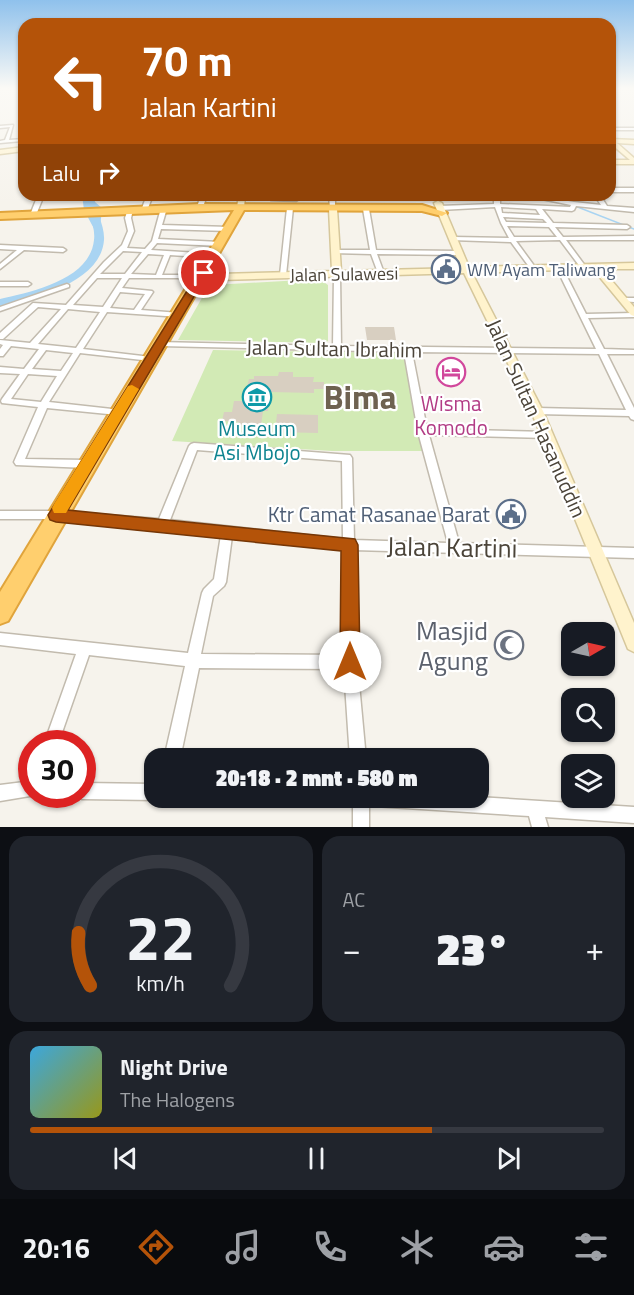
<!DOCTYPE html>
<html lang="id">
<head>
<meta charset="utf-8">
<style>
	:root { --surface:#171b24; --page:#20242c; --text:#f1f3f6; --muted:#9ea1a6; --line:#363941; --accent:#b45309 }
	body { margin:0; font-family:"Titillium Web",sans-serif; background:var(--page); color:var(--text); height:100vh; display:flex; flex-direction:column; font-size:22px; white-space:nowrap }
	* { box-sizing:border-box; margin:0 }
	p { font-size:20px; color:var(--muted) }
	.icon { flex:none; width:33px; height:33px; fill:none; stroke:currentColor; stroke-width:2; stroke-linecap:round; stroke-linejoin:round }
	.map { position:relative; height:827px; overflow:hidden }
	.drawer { display:flex; flex-direction:column; gap:9px; padding:9px; background:#0d0f14; flex:1 }
	.drawer>* { flex:none }
	.top-card { position:absolute; left:18px; top:18px; width:598px; height:183px; border-radius:18px; box-shadow:0 2px 4px #0004; background:#b45309; color:#fff; overflow:hidden }
	.needle { width:39px; rotate:81deg }
	.buttons { position:absolute; left:561px; top:622px; display:grid; gap:12px }
	.buttons a { display:grid; place-items:center; width:54px; height:54px; border-radius:12px; background:var(--surface); box-shadow:0 2px 4px #0004; font-size:30px }
	.speed { position:absolute; left:18px; top:730px; display:flex; gap:12px; font-size:30px; font-weight:700; text-align:center }
	.speed>* { display:grid; place-content:center; width:78px; height:78px; border-radius:50%; background:var(--surface); box-shadow:0 2px 4px #0004; line-height:1 }
	.speed .limit { border:9px solid #d22; background:#fff; color:#111 }
	.pin { position:absolute; display:grid; place-items:center; width:51px; height:51px; color:#fff; margin:-26px; border:3px solid #fff; border-radius:50%; box-shadow:0 2px 6px #0007 }
	.me { position:absolute; width:66px; margin:-33px; rotate:0deg; stroke-linejoin:round; filter:drop-shadow(0 0 4px #0008) }
	.turn { display:flex; align-items:center; gap:21px; height:126px; padding:0 24px; font-size:27px }
	.turn .icon { width:78px; height:78px; stroke-width:2.5 }
	.turn b { display:block; font-size:42px; line-height:51px }
	.then { display:flex; align-items:center; height:57px; padding:0 24px; background:#0003; gap:12px; font-size:22px }
	.big { font-size:45px; font-weight:800; line-height:1.1 }
	.drawer .card { flex:1; display:flex; flex-direction:column; justify-content:center; gap:9px; min-width:0; padding:0 21px; border-radius:18px; background:var(--page) }
	.drawer .dial { align-items:center; gap:0 }
	.dial svg { height:156px; overflow:visible; fill:none; stroke:var(--line); stroke-width:7; stroke-linecap:round; text-anchor:middle }
	.dial text { fill:var(--text); stroke:none }
	.song { display:flex; align-items:center; gap:18px }
	.cover { width:72px; height:72px; border-radius:9px; background:linear-gradient(135deg,hsl(200 70% 55%),hsl(60 70% 35%)) }
	.played { height:6px; border-radius:3px; background:linear-gradient(90deg,var(--accent) 70%,var(--line) 70%) }
	.keys { display:flex; justify-content:space-around; direction:ltr }
	.heat { display:flex; justify-content:space-between; align-items:center; font-size:33px; direction:ltr }
	.drawer .tiles { flex:1; display:grid; gap:9px; grid-template-columns:1fr 1fr }
	.card:last-child { grid-column:span 2 }
	.trip { position:absolute; left:144px; top:748px; width:345px; height:60px; border-radius:18px; background:var(--surface); box-shadow:0 2px 4px #0004; font-weight:800; line-height:60px; text-align:center }
	.tabs { display:flex; height:96px; justify-content:space-around; align-items:center; background:#090b0e; color:var(--muted) }
	.tabs .icon { width:42px; height:42px }
	.tabs .active { color:var(--accent) }
	.tabs b { font-size:27px; color:var(--text) }
	.map>svg:first-child { display:block }
	.green { fill:#d2eab5 }
	.water { fill:#a9d4f2 }
	.lines { fill:none; stroke-linecap:round; stroke-linejoin:round }
	.stream { stroke:#a9d4f2; stroke-width:1.5 }
	.river { fill:#a9d4f2; fill-rule:evenodd }
	.building { fill:#d8cfc1 }
	.street-casing { stroke:#c2bbae; stroke-width:3 }
	.secondary-casing { stroke:#d6c79b; stroke-width:3 }
	.highway-casing { stroke:#e0a43c; stroke-width:4 }
	.street { fill:#fff; fill-rule:evenodd }
	.secondary { fill:#fff3cd; fill-rule:evenodd }
	.highway { fill:#ffcf6e; fill-rule:evenodd }
	.route { fill:#b45309; stroke:#753606; stroke-width:1.5 }
	.slow { fill:#f59e0b }
	.labels { text-anchor:middle; dominant-baseline:central; stroke-width:4.5; stroke-linejoin:round; paint-order:stroke }
	.far-service-label { font-size:18px; fill:#4e5e75; stroke:#fff; text-anchor:start }
	.far-street-label { font-size:18px; fill:#4b4439; stroke:#fff }
	.street-label { font-size:21px; fill:#4b4439; stroke:#fff }
	.hotel-label { font-size:21px; fill:#b23c85; stroke:#fff }
	.culture-label { font-size:21px; fill:#0d838f; stroke:#fff }
	.service-label { font-size:21px; fill:#4e5e75; stroke:#fff; text-anchor:end }
	.near-street-label { font-size:26px; fill:#4b4439; stroke:#fff }
	.near-worship-label { font-size:26px; fill:#5b616d; stroke:#fff; text-anchor:end }
	.town-label { font-size:33px; font-weight:bold; fill:#6e6250; stroke:#fff }
</style>
</head>
<body>
<div class="map">
<svg width="634" height="827" viewBox="0 0 634 827">
	<rect width="100%" height="100%" fill="#f6f3ec"/>
	<path class="green" d="M 319,279 L 328,285 L 328,341 L 324,343 L 178,340 L 207,289 L 213,285 Z
		M 213,350 L 405,353 L 425,451 L 332,451 L 172,441 Z"/>
	<path class="water" d="M 82,195 L 94,195 L 95,202 L 102,208 L 99,238 L 84,210 Z"/>
	<g class="lines">
		<path class="stream" d="M 519,195 L 575,206 L 634,229"/>
		<path class="river" d="M 83,195 L 91,195 C 95,209 105,225 104,240 C 101,283 34,298 0,307 L 0,299 C 31,292 90,280 94,240 C 96,225 86,209 83,195 Z"/>
	</g>
	<path class="building" d="M 365,327 L 394,327 L 396,340 L 367,340 Z
		M 279,372 L 293,372 L 293,377 L 314,377 L 313,382 L 324,382 L 324,389 L 314,389 L 314,393 L 270,392 L 268,411 L 263,411 L 261,426 L 237,425 L 238,422 L 222,421 L 224,412 L 232,412 L 234,401 L 250,401 L 252,387 L 247,387 L 249,379 L 254,379 L 254,376 L 278,376 Z
		M 277,414 L 318,415 L 318,433 L 275,432 Z"/>
	<g class="lines">
		<g class="street-casing">
			<path id="street" d="M 13,125 L 9,140 L 24,139 L 24,145 L 22,144 L 22,141 L 0,143 L 0,141 L 5,140 L 10,127 L 0,128 L 0,126 Z
				M 610,128 L 634,128 L 634,130 L 610,130 Z
				M 610,188 L 634,188 L 634,192 L 610,192 Z
				M 38,195 L 44,195 L 36,215 L 31,216 L 30,215 Z
				M 147,195 L 153,195 L 148,208 L 145,210 L 142,208 Z
				M 201,195 L 207,195 L 203,207 L 200,209 L 197,207 Z
				M 268,195 L 294,197 L 294,195 L 300,195 L 299,199 L 296,201 L 271,200 L 268,198 Z
				M 329,195 L 335,195 L 335,210 L 330,209 Z
				M 494,195 L 500,195 L 500,204 L 570,207 L 571,205 L 522,195 L 533,195 L 574,202 L 601,205 L 594,195 L 600,195 L 607,206 L 634,208 L 634,212 L 576,206 L 574,210 L 572,211 L 542,209 L 553,223 L 627,225 L 630,227 L 627,229 L 555,227 L 563,237 L 634,236 L 634,240 L 566,240 L 586,267 L 583,269 L 581,268 L 560,240 L 516,241 L 535,267 L 532,269 L 530,268 L 511,242 L 451,240 L 451,238 L 453,237 L 509,238 L 501,223 L 495,207 L 440,210 L 437,208 L 440,206 L 494,204 ZM 501,207 L 536,209 L 540,215 L 502,213 ZM 503,217 L 543,219 L 547,223 L 506,222 ZM 507,226 L 549,227 L 557,237 L 514,237 Z
				M 164,206 L 167,208 L 162,225 L 229,227 L 232,229 L 229,231 L 161,229 L 158,239 L 220,242 L 223,244 L 220,246 L 157,243 L 151,250 L 214,254 L 217,256 L 214,258 L 170,255 L 162,275 L 201,275 L 203,276 L 203,278 L 129,278 L 122,288 L 152,291 L 153,292 L 141,310 L 180,313 L 184,315 L 180,317 L 107,312 L 83,349 L 151,357 L 155,359 L 151,361 L 80,353 L 49,402 L 121,410 L 122,412 L 118,415 L 47,408 L 25,459 L 87,460 L 90,461 L 92,464 L 90,467 L 87,468 L 16,465 L 14,462 L 38,407 L 2,403 L 1,401 L 2,399 L 20,374 L 0,373 L 0,367 L 24,369 L 39,349 L 11,346 L 3,356 L 0,356 L 0,349 L 3,345 L 0,344 L 0,340 L 30,343 L 61,309 L 38,307 L 3,339 L 0,339 L 0,333 L 33,303 L 66,305 L 104,262 L 122,245 L 128,231 L 125,218 L 128,209 L 133,210 L 131,218 L 134,231 L 127,248 L 145,249 L 152,241 L 161,208 ZM 123,251 L 142,252 L 125,274 L 100,274 ZM 148,254 L 164,255 L 156,275 L 131,274 ZM 97,278 L 122,278 L 103,307 L 73,305 ZM 120,292 L 145,294 L 134,310 L 110,308 ZM 68,309 L 100,312 L 76,348 L 38,344 ZM 46,350 L 73,353 L 61,371 L 32,369 ZM 28,374 L 57,376 L 41,402 L 11,399 Z
				M 290,206 L 293,208 L 286,275 L 283,277 L 280,275 L 287,208 Z
				M 366,207 L 369,209 L 376,250 L 458,251 L 461,253 L 458,255 L 377,254 L 384,273 L 381,275 L 378,273 L 371,254 L 333,253 L 333,251 L 335,250 L 370,250 L 363,209 Z
				M 0,245 L 63,248 L 66,250 L 63,252 L 24,250 L 0,269 L 0,264 L 17,250 L 0,249 Z
				M 559,265 L 562,267 L 586,314 L 634,313 L 634,317 L 588,318 L 604,349 L 634,350 L 634,354 L 607,354 L 634,408 L 634,420 L 631,419 L 629,416 L 537,414 L 533,411 L 537,408 L 626,410 L 599,354 L 412,352 L 427,429 L 547,432 L 550,433 L 552,435 L 550,437 L 547,438 L 429,435 L 459,543 L 634,548 L 634,558 L 354,550 L 357,662 L 366,759 L 350,759 L 344,669 L 199,668 L 180,759 L 164,759 L 185,666 L 89,655 L 58,744 L 44,744 L 76,654 L 0,645 L 0,633 L 188,653 L 202,593 L 204,589 L 214,579 L 221,535 L 56,519 L 0,519 L 0,511 L 56,511 L 159,519 L 189,446 L 191,444 L 194,443 L 350,455 L 352,458 L 354,540 L 448,543 L 418,432 L 404,352 L 161,346 L 158,346 L 157,344 L 158,342 L 333,346 L 334,275 L 337,273 L 340,275 L 341,346 L 596,349 L 556,267 ZM 197,450 L 342,461 L 343,539 L 170,520 ZM 232,536 L 343,549 L 343,655 L 201,654 L 213,596 L 224,586 L 226,582 Z
				M 0,282 L 28,282 L 31,284 L 28,286 L 0,286 Z
				M 67,284 L 69,285 L 69,287 L 0,311 L 0,307 Z
				M 623,298 L 634,298 L 634,302 L 621,301 L 621,299 Z
				M 32,781 L 32,795 L 36,795 L 0,801 L 0,785 Z
				M 82,783 L 154,784 L 154,798 L 158,798 L 154,800 L 82,799 L 76,795 L 82,795 Z
				M 478,797 L 634,807 L 634,823 L 545,817 L 548,827 L 532,827 L 529,816 L 374,806 L 369,804 L 369,827 L 353,827 L 353,798 L 478,798 Z"/>
		</g>
		<g class="secondary-casing">
			<path id="secondary" d="M 610,139 L 634,140 L 634,144 L 617,143 L 634,158 L 634,164 L 610,164 L 610,160 L 630,160 L 610,143 Z
				M 24,147 L 24,151 L 0,154 L 0,150 Z
				M 239,195 L 245,195 L 244,209 L 237,207 Z
				M 438,201 L 442,203 L 469,267 L 634,263 L 634,269 L 602,269 L 634,307 L 634,316 L 631,315 L 593,269 L 472,273 L 543,411 L 634,623 L 634,652 L 628,649 L 531,411 L 464,273 L 220,280 L 200,273 L 204,270 L 220,274 L 332,271 L 329,209 L 333,207 L 337,209 L 341,271 L 461,268 L 434,203 Z"/>
		</g>
		<g class="highway-casing">
			<path id="highway" d="M 200,204 L 422,205 L 447,213 L 442,216 L 422,211 L 244,210 L 8,621 L 0,624 L 0,592 L 234,210 L 0,219 L 0,213 Z"/>
		</g>
		<use href="#street" class="street"/>
		<use href="#secondary" class="secondary"/>
		<use href="#highway" class="highway"/>
	</g>
	<linearGradient id="sky" x2="0" y2="1"><stop stop-color="#8fc1ec"/><stop offset="0.43" stop-color="#fbfaf6"/><stop offset="1" stop-color="#fbfaf6" stop-opacity="0"/></linearGradient>
	<rect width="634" height="205" fill="url(#sky)"/>
	<path class="route" d="M 200,270 L 208,273 L 68,510 L 355,539 L 358,545 L 360,662 L 357,669 L 350,672 L 343,669 L 340,662 L 341,551 L 56,522 L 50,520 L 48,515 Z"/>
	<path class="slow" d="M 132,385 L 139,389 L 66,513 L 54,513 L 52,508 L 54,504 L 128,386 Z"/>
	<defs>
		<g id="civic-ring" transform="scale(1.5)"><circle r="9.5" fill="#fff" stroke="#5c6f8a" stroke-width="1.5"/><path d="M-.6-6.5H3V-4.5H.6V-3L4-1V1h2V6H-6V1h2V-1L-.6-3ZM-1.2 2.5V6h2.4V2.5Z" fill="#5c6f8a"/></g>
		<g id="hotel-ring" transform="scale(1.5)"><circle r="9.5" fill="#fff" stroke="#d1479c" stroke-width="1.5"/><path d="M-6-4.5h1.5V1H6V5H4.5V3h-9V5H-6ZM-4 0a1.8 1.8 0 1 1 3.6 0ZM.5 0V-2.5h3Q6-2.5 6 0Z" fill="#d1479c"/></g>
		<g id="museum-ring" transform="scale(1.5)"><circle r="9.5" fill="#fff" stroke="#0f9aa8" stroke-width="1.5"/><path d="M0-6L6-3V-2H-6V-3ZM-5-1h2V3h-2ZM-1-1h2V3h-2ZM3-1h2V3H3ZM-6 4H6V6H-6Z" fill="#0f9aa8"/></g>
		<g id="mosque-ring" transform="scale(1.5)"><circle r="9.5" fill="#fff" stroke="#6b7280" stroke-width="1.5"/><path d="M3.5-4.9A6 6 0 1 0 3.5 4.9A5 5 0 1 1 3.5-4.9Z" fill="#6b7280"/></g>
	</defs>
	<g fill-rule="evenodd">
		<use href="#civic-ring" x="446" y="269"/>
		<use href="#hotel-ring" x="451" y="372"/>
		<use href="#museum-ring" x="257" y="397"/>
		<use href="#civic-ring" x="511" y="514"/>
		<use href="#mosque-ring" x="509" y="645"/>
	</g>
	<g class="labels">
		<g class="far-service-label">
			<text x="467" y="269">WM Ayam Taliwang</text>
		</g>
		<g class="far-street-label">
			<text transform="translate(344 274) rotate(-1)">Jalan Sulawesi</text>
		</g>
		<g class="street-label">
			<text transform="translate(334 348) rotate(1)">Jalan Sultan Ibrahim</text>
			<text transform="translate(537 418) rotate(66)">Jalan Sultan Hasanuddin</text>
		</g>
		<g class="hotel-label">
			<text x="451" y="403">Wisma<tspan x="451" dy="24">Komodo</tspan></text>
		</g>
		<g class="culture-label">
			<text x="257" y="428">Museum<tspan x="257" dy="24">Asi Mbojo</tspan></text>
		</g>
		<g class="service-label">
			<text x="490" y="514">Ktr Camat Rasanae Barat</text>
		</g>
		<g class="near-street-label">
			<text transform="translate(452 547) rotate(1)">Jalan Kartini</text>
		</g>
		<g class="near-worship-label">
			<text x="488" y="630">Masjid<tspan x="488" dy="30">Agung</tspan></text>
		</g>
		<g class="town-label">
			<text x="360" y="397">Bima</text>
		</g>
	</g>
</svg>
<div class="buttons">
<a><svg class="needle" viewBox="-14 -14 28 28"><path d="M0-13l5 13h-10z" fill="#e53935"/><path d="M0 13l5-13h-10z" fill="#9ea1a6"/></svg></a>
<a><svg class="icon" aria-label="search" viewBox="0 0 24 24"><circle cx="10" cy="10" r="6"/><path d="M15 15l6 6"/></svg></a>
<a><svg class="icon" aria-label="layers" viewBox="0 0 24 24"><path d="M12 4l9 5-9 5-9-5zM3 14l9 5 9-5"/></svg></a>
</div>
<div class="speed"><div class="limit">30</div></div>
<div class="pin" style="left:204px;top:273px;background:#d93025"><svg class="icon" aria-label="arrive" viewBox="0 0 24 24"><path d="M6 21V4h12l-3 4 3 4H6"/></svg></div>
<svg class="me" style="left:350px;top:662px" viewBox="-20 -20 40 40"><circle r="19" fill="#fff"/><path d="M0-13L10 11 0 6-10 11z" fill="#b45309"/></svg>
<div class="trip">20:18 · 2 mnt · 580 m</div>
<div class="top-card">
<div class="turn"><svg class="icon" aria-label="left" viewBox="0 0 24 24"><path d="M17 20v-9H6M10 6l-5 5 5 5"/></svg><div><b>70 m</b>Jalan Kartini</div></div>
<div class="then">Lalu<svg class="icon" aria-label="right" viewBox="0 0 24 24"><path d="M7 20v-9h11M14 6l5 5-5 5"/></svg></div>
</div>
</div>
<section class="drawer">
<div class="tiles">
<div class="card dial"><svg viewBox="0 0 100 80">
<path d="M14 69A42 42 0 1 1 86 69"/>
<path d="M14 69A42 42 0 0 1 8 42" stroke="#b45309"/>
<text x="50" y="56" font-size="32" font-weight="700">22</text>
<text x="50" y="72" font-size="11">km/h</text>
</svg></div>
<div class="card"><p>AC</p>
<div class="heat"><a>−</a><b class="big">23°</b><a>+</a></div>
</div>
<div class="card">
<div class="song"><i class="cover"></i><div><b>Night Drive</b><p>The Halogens</p></div></div>
<div class="played"></div>
<div class="keys"><svg class="icon" aria-label="previous" viewBox="0 0 24 24"><path d="M18 5L8 12l10 7zM5 5v14"/></svg><svg class="icon" aria-label="pause" viewBox="0 0 24 24"><path d="M8 5v14M16 5v14"/></svg><svg class="icon" aria-label="next" viewBox="0 0 24 24"><path d="M6 5l10 7-10 7zM19 5v14"/></svg></div>
</div>
</div>
</section>
<nav class="tabs">
<b>20:16</b>
<svg class="icon active" aria-label="directions" viewBox="0 0 24 24"><path d="M12 3l9 9-9 9-9-9zM9 14v-3h6M13 9l2 2-2 2"/></svg>
<svg class="icon" aria-label="music" viewBox="0 0 24 24"><path d="M9 18V5l10-2v13"/><circle cx="6" cy="18" r="3"/><circle cx="16" cy="16" r="3"/></svg>
<svg class="icon" aria-label="phone" viewBox="0 0 24 24"><path d="M5 4h4l2 5-3 2q2 4 5 5l2-3 5 2v4C11 20 4 13 5 4z"/></svg>
<svg class="icon" aria-label="climate" viewBox="0 0 24 24"><path d="M12 3v18M4 7l16 10M4 17L20 7"/></svg>
<svg class="icon" aria-label="car" viewBox="0 0 24 24"><path d="M5 17H2v-5l4-1 3-4h7l3 4 3 1v5h-3M9 17h6M6 11h13"/><circle cx="7" cy="17" r="2"/><circle cx="17" cy="17" r="2"/></svg>
<svg class="icon" aria-label="filters" viewBox="0 0 24 24"><path d="M4 7h16M4 17h16"/><circle cx="9" cy="7" r="2"/><circle cx="15" cy="17" r="2"/></svg>
</nav>
</body>
</html>
